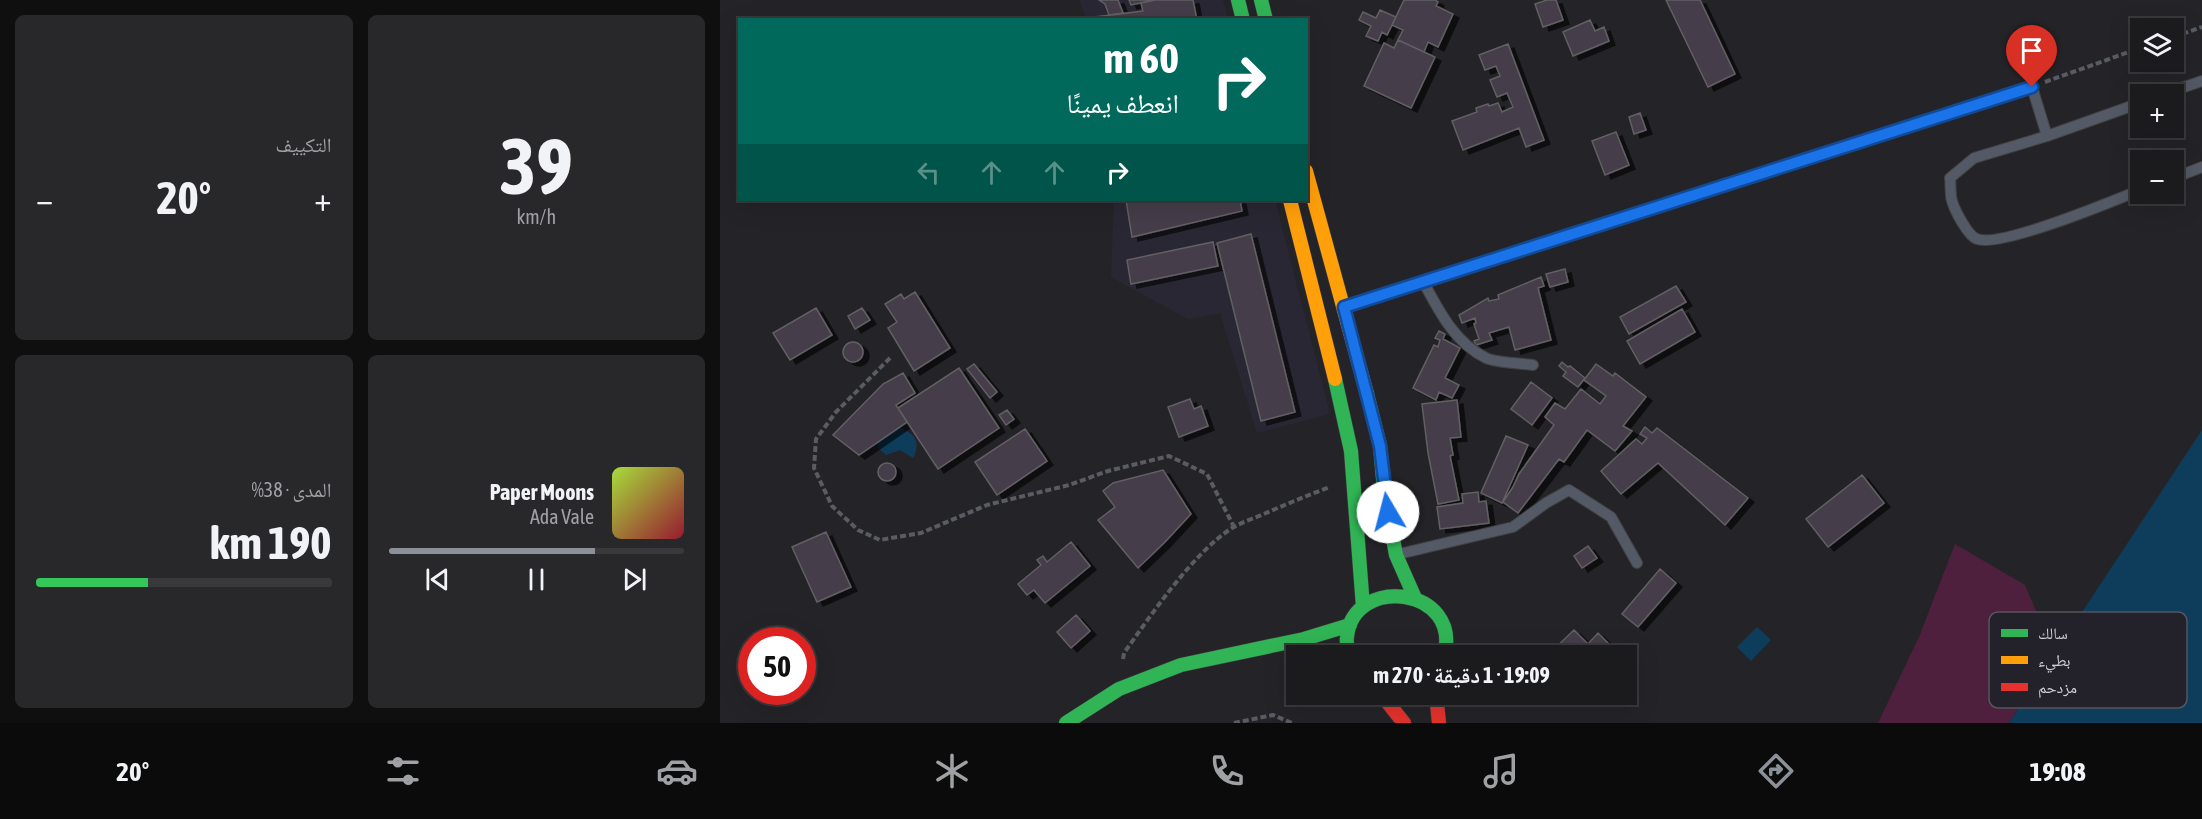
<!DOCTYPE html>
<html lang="ar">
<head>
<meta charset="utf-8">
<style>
	:root { --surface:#1b1b1e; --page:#28282b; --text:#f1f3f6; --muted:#a0a1a4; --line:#39393c; --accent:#8c9099 }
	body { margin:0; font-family:"Asap Condensed","Noto Naskh Arabic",sans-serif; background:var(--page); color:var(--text); direction:rtl; height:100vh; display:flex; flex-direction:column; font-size:22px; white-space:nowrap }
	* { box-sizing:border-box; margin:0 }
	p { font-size:20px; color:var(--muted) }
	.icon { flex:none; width:33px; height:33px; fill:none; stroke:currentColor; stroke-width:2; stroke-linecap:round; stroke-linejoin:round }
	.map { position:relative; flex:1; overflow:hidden; direction:ltr }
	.side { display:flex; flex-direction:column; gap:15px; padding:15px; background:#0f0f10; width:720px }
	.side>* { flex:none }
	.top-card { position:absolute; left:18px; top:18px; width:570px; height:183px; border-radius:0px; box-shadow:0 6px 24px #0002,0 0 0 2px var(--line); direction:rtl; background:#00695c; color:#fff; overflow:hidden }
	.tools { position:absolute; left:1410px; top:18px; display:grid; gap:12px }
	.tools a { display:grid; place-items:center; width:54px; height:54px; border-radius:0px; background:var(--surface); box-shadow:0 6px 24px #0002,0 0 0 2px var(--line); font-size:30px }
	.speed { position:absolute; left:18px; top:627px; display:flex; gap:12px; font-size:30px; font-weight:700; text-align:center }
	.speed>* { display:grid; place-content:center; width:78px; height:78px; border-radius:50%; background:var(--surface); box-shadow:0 6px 24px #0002,0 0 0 2px var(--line); line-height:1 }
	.speed .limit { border:9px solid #d22; background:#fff; color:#111 }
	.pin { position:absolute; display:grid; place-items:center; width:51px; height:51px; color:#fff; margin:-62px -26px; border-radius:50% 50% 50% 0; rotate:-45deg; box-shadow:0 0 6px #0007 }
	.pin .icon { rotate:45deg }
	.me { position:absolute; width:66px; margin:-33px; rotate:352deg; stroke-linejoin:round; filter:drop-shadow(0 0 4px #0008) }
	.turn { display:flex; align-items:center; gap:21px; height:126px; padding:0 30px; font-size:27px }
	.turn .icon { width:78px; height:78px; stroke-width:2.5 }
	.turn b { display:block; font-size:42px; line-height:51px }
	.lanes { display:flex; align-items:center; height:57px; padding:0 30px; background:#0003; justify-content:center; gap:30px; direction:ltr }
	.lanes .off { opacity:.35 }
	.big { font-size:45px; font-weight:700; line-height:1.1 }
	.side .widget { flex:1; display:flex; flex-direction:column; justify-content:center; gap:9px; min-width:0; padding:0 21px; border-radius:9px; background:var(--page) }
	.side .dial { align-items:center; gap:0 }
	.dial b { font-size:78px; line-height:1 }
	.song { display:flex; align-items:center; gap:18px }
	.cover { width:72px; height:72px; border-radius:9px; background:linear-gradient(135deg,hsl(80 70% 55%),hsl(350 70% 35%)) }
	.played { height:6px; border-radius:3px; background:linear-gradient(90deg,var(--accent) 70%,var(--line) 70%) }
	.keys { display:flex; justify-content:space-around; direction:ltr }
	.heat { display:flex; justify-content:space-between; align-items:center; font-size:33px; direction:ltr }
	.charge { height:9px; border-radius:4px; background:linear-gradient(90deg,#34c759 38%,var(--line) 0) }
	.side .tiles { flex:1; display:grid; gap:15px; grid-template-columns:repeat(2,1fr) }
	.trip { position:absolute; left:566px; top:645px; width:351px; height:60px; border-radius:0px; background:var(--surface); box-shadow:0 6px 24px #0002,0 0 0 2px var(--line); font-weight:700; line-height:60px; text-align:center; direction:rtl }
	.menu { display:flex; height:96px; justify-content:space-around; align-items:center; background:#0b0b0c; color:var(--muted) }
	.menu .icon { width:42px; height:42px }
	.menu .on { color:var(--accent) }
	.menu b { font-size:27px; color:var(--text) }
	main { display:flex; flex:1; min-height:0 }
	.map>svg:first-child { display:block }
	.built { fill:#2a2734 }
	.green { fill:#4f1f3e }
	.water { fill:#0e3d5c }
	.building { fill:#443c48; stroke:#626064; stroke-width:1.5; filter:url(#shadow) }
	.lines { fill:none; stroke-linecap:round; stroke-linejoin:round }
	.lane-casing { stroke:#414043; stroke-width:12 }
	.fast-casing { stroke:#414043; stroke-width:15 }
	.slow-casing { stroke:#414043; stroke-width:15 }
	.jam-casing { stroke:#414043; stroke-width:15 }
	.path { stroke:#5a5c64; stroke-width:4; stroke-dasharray:6 3; stroke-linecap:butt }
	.lane { stroke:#545966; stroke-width:10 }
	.fast { stroke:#30b455; stroke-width:14 }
	.slow { stroke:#ff9f0a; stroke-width:14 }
	.jam { stroke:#e5322d; stroke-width:14 }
	.route-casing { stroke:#114b97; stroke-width:15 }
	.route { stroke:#1a73e8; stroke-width:10 }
	.key { fill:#23222a; stroke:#57565e; stroke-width:1.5 }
	.key-label { font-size:16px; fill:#d1d0d6 }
</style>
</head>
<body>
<main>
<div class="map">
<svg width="1482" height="723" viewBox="0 0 1482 723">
	<defs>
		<filter id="shadow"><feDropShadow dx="6" dy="4" stdDeviation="0" flood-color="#0009"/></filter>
	</defs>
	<rect width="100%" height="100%" fill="#242428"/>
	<path class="built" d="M 359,0 L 503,0 L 508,19 L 367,19 Z
		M 394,200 L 555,200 L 610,414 L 537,433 L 500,313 L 468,319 L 391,277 Z"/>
	<path class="green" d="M 1235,544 L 1305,585 L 1334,653 L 1289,723 L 1158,723 L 1199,637 Z"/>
	<path class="water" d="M 176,427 C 193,431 202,441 193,458 L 180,450 L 166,455 L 158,448 L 158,439 Z
		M 1482,430 L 1482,723 L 1289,723 Z
		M 1037,627 L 1051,640 L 1031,661 L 1017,647 Z"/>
	<path class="building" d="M 379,0 L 398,0 L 403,13 L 389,15 L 385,4 Z
		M 409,0 L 435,0 L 411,5 Z
		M 435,0 L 473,0 L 477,20 L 376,20 L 375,17 L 423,11 L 421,3 Z
		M 684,0 L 715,0 L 718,2 L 716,6 L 733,14 L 718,47 L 708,42 L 704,52 L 678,40 L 683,30 L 672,25 Z
		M 827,0 L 836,0 L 843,20 L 823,27 L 815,4 Z
		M 946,0 L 980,0 L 1015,74 L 988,87 Z
		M 660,10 L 676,17 L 667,35 L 662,32 L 658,41 L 646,36 L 651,26 L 639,20 L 643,12 L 656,18 Z
		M 870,20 L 875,31 L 884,27 L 889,41 L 853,56 L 843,32 Z
		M 678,40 L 715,57 L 691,108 L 644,86 L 664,43 L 674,48 Z
		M 788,44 L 824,140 L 806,147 L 799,128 L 743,150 L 732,121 L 757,112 L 756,108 L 768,104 L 769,106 L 778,103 L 782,112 L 793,107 L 787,93 L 777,97 L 770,80 L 780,76 L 776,66 L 765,70 L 759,55 Z
		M 920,113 L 926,130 L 914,134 L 909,117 Z
		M 896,132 L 909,165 L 885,175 L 872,141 Z
		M 406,200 L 520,200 L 522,211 L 412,237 Z
		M 531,234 L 575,412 L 541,421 L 497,243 Z
		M 493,242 L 498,266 L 411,284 L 407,260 Z
		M 845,269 L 848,282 L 830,287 L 826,274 Z
		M 821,277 L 824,286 L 818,288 L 831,340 L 795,350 L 789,327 L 769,333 L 772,340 L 756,345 L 754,341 L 759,339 L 754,324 L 756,323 L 755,318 L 742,323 L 739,315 L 768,298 L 769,301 L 779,299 L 778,295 Z
		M 956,286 L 966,302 L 909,334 L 900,317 Z
		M 195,292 L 230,348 L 194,371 L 168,328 L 177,322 L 165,304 L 181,294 L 184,299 Z
		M 96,308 L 112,335 L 70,360 L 53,333 Z
		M 142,308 L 150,320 L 135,329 L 128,316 Z
		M 962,309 L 975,332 L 920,364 L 907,341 Z
		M 719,331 L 725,334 L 723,339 L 740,348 L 725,378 L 739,385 L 732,398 L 719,392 L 716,400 L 693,388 L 714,345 L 718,347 L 720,340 L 715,338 Z
		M123 352a10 10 0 1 1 20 0a10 10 0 1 1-20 0Z
		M 842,362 L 848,367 L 850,366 L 865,378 L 858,387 L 843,376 L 846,372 L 839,366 Z
		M 254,364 L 277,392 L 270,398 L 247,369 Z
		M 876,364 L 893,376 L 895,373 L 926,397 L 903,426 L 912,431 L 895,451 L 867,430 L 844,462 L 839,459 L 798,513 L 783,502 L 793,487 L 799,474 L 834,425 L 825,417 L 835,403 L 845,409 L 861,389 L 880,404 L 886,396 L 864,380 Z
		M 239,368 L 279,428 L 218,469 L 178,408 Z
		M 183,373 L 195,393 L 176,405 L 187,422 L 139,455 L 113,435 L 163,384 Z
		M 811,382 L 832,398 L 812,425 L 791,409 Z
		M 470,399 L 474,409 L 481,406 L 488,426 L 459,437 L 448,407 Z
		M 737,400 L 741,437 L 730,438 L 733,455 L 730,456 L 739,500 L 718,504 L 708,453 L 702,404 Z
		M 287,410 L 294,419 L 286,425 L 279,415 Z
		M 925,427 L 932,433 L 937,428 L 1028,498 L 1005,525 L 938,463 L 901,494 L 881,471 L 916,439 L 922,444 L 927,438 L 920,434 Z
		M 305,429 L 327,461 L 277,495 L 255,462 Z
		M 786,436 L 808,445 L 782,503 L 761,493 Z
		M158 472a9 9 0 1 1 18 0a9 9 0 1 1-18 0Z
		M 443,470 L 471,514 L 445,542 L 418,568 L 378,520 L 395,507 L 383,491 L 393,483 Z
		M 1142,475 L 1164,503 L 1108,547 L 1086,519 Z
		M 758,492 L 759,502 L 766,501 L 769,523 L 720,529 L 717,507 L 743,503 L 742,494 Z
		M 106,532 L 131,587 L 97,602 L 72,547 Z
		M 351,542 L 370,566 L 325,603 L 314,590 L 307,595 L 298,584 L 321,565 L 317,560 L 323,556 L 327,562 Z
		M 868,546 L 877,558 L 862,568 L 854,556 Z
		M 940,569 L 956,583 L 918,627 L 902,614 Z
		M 356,615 L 370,631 L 351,648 L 337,632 Z
		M 854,630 L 868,644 L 878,633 L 893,648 L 885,656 L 834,656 L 831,652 Z"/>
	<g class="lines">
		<g class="lane-casing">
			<path id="lane" d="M 1444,94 L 1482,81
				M 1420,103 L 1327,136 L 1254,158 L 1230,178 C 1231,186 1230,195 1232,201 C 1235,211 1248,236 1257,239 C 1280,248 1393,201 1420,190
				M 1454,178 L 1482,167
				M 704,283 C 719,311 735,343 766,358 C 777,363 800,363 813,365
				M 625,307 L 1312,87 L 1327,136
				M 679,554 L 793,527 L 826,503 L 849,490 L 891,517 L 917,563"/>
		</g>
		<g class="fast-casing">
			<path id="fast" d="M 518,0 L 523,20
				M 541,0 L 546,20
				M 615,379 L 631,451 L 643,607
				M 647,394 L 660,446 L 664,489 L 676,555 L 695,598
				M 628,656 C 628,650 626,643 627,637 C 633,574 743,587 724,656
				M 346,723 L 399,689 L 461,665 L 584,639 L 630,625"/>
		</g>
		<g class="slow-casing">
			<path id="slow" d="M 586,171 L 647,394
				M 570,200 L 615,379"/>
		</g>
		<g class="jam-casing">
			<path id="jam" d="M 661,694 L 684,723
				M 716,694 L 719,723"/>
		</g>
		<path class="path" d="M 1454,37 L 1482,27
			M 1325,82 L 1420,48
			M 170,358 L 116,412 L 96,439 L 94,468 L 112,506 L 138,530 L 160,540 L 201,533 L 267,505 L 349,485 L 388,471 L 449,456 L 487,474 L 514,527
			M 403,659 L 404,653 C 431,615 473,553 512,528 C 522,522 535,518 546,513 C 567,504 588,495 610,487
			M 514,723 L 553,715 L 572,723"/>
		<use href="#lane" class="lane"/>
		<use href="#fast" class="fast"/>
		<use href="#slow" class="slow"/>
		<use href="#jam" class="jam"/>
	</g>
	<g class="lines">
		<g class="route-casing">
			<path id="route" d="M 668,512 L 660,446 L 624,307 L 1312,87"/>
		</g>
		<use href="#route" class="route"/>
	</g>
	<rect x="1269" y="612" width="198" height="96" rx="9" class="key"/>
	<rect x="1281" y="629" width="27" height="8" fill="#30b455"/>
	<rect x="1281" y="656" width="27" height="8" fill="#ff9f0a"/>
	<rect x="1281" y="683" width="27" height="8" fill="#e5322d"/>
	<g class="key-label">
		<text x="1318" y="639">سالك</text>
		<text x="1318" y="666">بطيء</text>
		<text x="1318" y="693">مزدحم</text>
	</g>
</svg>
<div class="tools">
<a><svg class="icon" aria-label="layers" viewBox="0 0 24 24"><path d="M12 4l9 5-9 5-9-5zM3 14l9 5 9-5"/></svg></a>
<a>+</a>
<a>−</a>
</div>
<div class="speed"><div class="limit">50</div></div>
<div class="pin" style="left:1312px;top:87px;background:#d93025"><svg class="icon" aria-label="arrive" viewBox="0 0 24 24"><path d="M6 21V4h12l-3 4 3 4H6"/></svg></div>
<svg class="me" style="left:668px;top:512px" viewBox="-20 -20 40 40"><circle r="19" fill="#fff"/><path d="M0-13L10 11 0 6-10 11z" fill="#1a73e8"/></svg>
<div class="trip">19:09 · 1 دقيقة · 270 m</div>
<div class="top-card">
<div class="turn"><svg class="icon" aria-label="right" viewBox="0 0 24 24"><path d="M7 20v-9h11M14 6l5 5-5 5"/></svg><div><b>60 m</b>انعطف يمينًا</div></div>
<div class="lanes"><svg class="icon off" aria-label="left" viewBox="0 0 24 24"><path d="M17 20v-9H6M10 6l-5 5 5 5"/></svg><svg class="icon off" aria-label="ahead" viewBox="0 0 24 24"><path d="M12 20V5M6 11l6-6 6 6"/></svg><svg class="icon off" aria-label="ahead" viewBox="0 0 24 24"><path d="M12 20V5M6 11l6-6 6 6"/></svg><svg class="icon" aria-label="right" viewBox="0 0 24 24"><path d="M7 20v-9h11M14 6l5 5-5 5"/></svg></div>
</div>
</div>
<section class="side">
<div class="tiles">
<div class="widget dial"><b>39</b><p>km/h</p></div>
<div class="widget"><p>التكييف</p>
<div class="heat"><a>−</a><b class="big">20°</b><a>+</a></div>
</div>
<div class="widget">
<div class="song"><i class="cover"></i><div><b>Paper Moons</b><p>Ada Vale</p></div></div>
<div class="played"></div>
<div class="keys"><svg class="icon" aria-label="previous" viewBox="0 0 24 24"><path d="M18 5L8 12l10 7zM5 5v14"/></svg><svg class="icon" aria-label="pause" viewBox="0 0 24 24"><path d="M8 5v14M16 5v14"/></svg><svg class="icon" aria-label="next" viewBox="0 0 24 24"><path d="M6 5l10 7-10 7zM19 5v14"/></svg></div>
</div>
<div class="widget"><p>المدى · 38%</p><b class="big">190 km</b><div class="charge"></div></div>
</div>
</section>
</main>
<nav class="menu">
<b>19:08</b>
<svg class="icon on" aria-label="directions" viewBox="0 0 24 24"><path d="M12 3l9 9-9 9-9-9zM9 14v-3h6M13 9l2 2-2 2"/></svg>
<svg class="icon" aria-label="music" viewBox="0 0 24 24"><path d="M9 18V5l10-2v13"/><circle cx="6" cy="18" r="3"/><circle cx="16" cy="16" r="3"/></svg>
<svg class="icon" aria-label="phone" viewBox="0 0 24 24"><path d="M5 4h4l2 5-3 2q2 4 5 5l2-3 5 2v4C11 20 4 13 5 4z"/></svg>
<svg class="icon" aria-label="climate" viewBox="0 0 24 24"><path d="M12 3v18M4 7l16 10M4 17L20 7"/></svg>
<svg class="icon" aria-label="car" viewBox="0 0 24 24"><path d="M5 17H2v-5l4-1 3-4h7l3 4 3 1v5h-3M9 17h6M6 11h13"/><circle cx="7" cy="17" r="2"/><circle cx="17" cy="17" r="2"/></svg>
<svg class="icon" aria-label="filters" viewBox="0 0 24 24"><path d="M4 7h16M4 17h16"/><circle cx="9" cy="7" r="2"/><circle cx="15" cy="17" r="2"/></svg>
<b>20°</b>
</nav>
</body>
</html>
